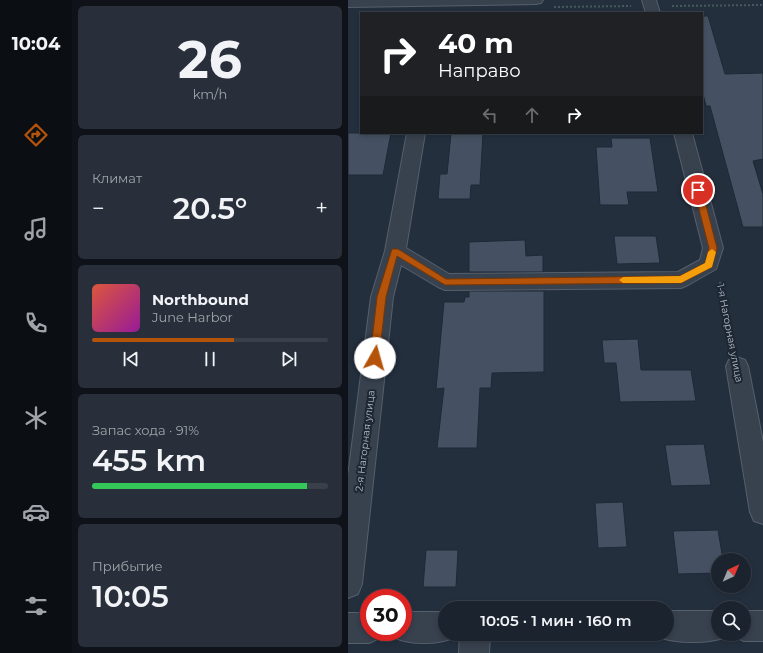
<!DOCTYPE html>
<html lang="ru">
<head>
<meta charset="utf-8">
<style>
	:root { --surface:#1b232e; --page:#282f3a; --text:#f1f3f6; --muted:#a0a4aa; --line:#39404a; --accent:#b45309 }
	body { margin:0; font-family:Montserrat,sans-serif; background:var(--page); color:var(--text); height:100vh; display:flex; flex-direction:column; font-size:15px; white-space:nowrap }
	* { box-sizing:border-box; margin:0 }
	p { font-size:13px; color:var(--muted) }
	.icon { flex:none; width:22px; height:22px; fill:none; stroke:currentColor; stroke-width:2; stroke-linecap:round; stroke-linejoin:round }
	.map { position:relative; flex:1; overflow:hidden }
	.details { display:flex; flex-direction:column; gap:6px; padding:6px; background:#0f1319; width:276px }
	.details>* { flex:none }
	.banner { position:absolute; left:12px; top:12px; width:343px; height:122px; border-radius:0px; box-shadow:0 2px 6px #0003,0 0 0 1px var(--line); background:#202124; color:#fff; overflow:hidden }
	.needle { width:26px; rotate:44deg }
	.buttons { position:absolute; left:363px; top:553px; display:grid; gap:8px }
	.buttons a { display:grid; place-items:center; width:40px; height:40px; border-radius:50%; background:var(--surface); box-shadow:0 2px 6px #0003,0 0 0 1px var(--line); font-size:20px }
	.speed { position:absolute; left:12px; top:589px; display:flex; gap:8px; font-size:20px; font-weight:700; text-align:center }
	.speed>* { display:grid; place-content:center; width:52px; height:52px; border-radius:50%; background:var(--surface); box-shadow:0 2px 6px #0003,0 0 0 1px var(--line); line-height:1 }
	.speed .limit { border:6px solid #d22; background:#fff; color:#111 }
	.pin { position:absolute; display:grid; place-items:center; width:34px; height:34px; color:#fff; margin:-17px; border:2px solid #fff; border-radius:50%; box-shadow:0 1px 4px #0007 }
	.me { position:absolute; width:44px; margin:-22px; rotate:7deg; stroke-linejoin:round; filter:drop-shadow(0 0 3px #0008) }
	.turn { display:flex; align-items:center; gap:14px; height:84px; padding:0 12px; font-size:18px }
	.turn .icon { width:52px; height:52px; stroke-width:2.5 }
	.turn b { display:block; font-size:28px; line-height:34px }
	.lanes { display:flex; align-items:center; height:38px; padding:0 12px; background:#0003; justify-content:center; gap:20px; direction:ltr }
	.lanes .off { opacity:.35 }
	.big { font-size:30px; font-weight:600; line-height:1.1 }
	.details .widget { flex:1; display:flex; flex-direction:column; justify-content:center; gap:6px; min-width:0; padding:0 14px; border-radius:6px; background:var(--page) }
	.details .dial { align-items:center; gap:0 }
	.dial b { font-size:52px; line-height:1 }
	.song { display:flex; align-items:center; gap:12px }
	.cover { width:48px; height:48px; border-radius:6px; background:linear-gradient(135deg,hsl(10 70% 55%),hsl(300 70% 35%)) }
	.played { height:4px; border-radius:2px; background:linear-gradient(90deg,var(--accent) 60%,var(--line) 60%) }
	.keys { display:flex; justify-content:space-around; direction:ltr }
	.heat { display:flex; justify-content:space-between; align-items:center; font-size:22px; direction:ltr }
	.charge { height:6px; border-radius:3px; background:linear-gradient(90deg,#34c759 91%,var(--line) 0) }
	.trip { position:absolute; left:90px; top:601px; width:236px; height:40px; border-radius:20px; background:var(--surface); box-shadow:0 2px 6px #0003,0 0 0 1px var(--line); font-weight:600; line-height:40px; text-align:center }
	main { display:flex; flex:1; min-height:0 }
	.tab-bar { display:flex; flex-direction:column; width:72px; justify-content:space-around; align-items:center; background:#0b0e12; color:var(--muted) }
	.tab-bar .icon { width:28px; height:28px }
	.tab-bar .current { color:var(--accent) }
	.tab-bar b { font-size:18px; color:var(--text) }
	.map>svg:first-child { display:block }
	.building { fill:#455162; stroke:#1f2835 }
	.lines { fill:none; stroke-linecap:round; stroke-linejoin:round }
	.minor-casing { stroke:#565f6c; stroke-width:2 }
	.path-far1 { stroke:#44595c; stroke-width:2; stroke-dasharray:2 2; stroke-linecap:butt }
	.path { stroke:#44595c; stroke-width:2.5; stroke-dasharray:3 3; stroke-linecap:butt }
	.minor { fill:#38414e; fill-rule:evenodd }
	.route { fill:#b45309; stroke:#753606 }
	.slow { fill:#f59e0b }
	.labels { text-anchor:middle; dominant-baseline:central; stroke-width:4; stroke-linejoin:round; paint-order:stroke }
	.street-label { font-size:10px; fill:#b4bcc9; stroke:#1d2633 }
</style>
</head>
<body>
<main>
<nav class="tab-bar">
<b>10:04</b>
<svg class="icon current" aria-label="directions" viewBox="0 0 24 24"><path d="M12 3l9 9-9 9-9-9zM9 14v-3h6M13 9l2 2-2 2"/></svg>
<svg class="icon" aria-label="music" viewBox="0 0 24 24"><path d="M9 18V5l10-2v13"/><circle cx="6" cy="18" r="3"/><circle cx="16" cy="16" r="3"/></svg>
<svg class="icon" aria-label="phone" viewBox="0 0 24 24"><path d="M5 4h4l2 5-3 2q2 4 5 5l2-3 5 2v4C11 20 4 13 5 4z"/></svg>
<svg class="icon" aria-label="climate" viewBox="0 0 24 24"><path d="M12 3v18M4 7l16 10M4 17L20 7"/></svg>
<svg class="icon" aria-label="car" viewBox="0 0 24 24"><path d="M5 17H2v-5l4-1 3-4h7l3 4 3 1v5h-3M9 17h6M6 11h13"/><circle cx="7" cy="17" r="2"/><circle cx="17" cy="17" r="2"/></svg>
<svg class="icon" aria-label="filters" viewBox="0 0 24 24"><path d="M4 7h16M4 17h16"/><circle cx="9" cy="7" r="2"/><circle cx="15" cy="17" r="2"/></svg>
</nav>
<section class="details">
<div class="widget dial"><b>26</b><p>km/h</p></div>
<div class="widget"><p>Климат</p>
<div class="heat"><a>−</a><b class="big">20.5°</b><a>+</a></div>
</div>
<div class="widget">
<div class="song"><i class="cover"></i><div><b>Northbound</b><p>June Harbor</p></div></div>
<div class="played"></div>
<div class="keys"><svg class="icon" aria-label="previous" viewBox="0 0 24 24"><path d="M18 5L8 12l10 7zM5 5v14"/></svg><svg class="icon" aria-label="pause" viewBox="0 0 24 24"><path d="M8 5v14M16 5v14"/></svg><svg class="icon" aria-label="next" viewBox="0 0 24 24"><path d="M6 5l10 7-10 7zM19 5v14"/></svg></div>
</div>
<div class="widget"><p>Запас хода · 91%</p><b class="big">455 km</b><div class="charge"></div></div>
<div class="widget"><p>Прибытие</p><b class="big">10:05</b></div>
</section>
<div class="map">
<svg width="415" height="653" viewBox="0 0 415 653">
	<rect width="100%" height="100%" fill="#242f3e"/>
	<path class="building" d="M 354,16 L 360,16 L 377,74 L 415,73 L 415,159 L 405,161 L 415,194 L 415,227 L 395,227 L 362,106 L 358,106 L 354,90 Z
		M 0,133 L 43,133 L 35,175 L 0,175 Z
		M 103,133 L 135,133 L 132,185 L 123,185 L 122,199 L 90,199 L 92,174 L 99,174 Z
		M 263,138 L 302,138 L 310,192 L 279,192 L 281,205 L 252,205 L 248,147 L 264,147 Z
		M 266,236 L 308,236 L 312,263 L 269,264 Z
		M 177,240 L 178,256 L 195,255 L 195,272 L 121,272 L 121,242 Z
		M 121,291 L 196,291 L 196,372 L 144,373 L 143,388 L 132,388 L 129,448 L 89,448 L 96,388 L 88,389 L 96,302 L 116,302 L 117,297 L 121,297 Z
		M 290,339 L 293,370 L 343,370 L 348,401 L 272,402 L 268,363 L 256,363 L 254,340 Z
		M 356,444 L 363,485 L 323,486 L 317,445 Z
		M 275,502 L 279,547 L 250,548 L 247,503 Z
		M 370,530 L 375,560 L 370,560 L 370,573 L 330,574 L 325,531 Z
		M 78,550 L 110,550 L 108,587 L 75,587 Z"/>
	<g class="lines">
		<g class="minor-casing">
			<path id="minor" d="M 0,0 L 195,0 L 193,3 L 188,4 L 0,7 Z
				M 294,0 L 308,0 L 312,13 L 298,13 Z
				M 59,133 L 77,133 L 58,248 L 101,274 L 330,272 L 352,260 L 355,248 L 326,133 L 344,133 L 375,248 L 368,269 L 340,285 L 333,288 L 97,290 L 90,287 L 53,265 L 45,297 L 14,584 L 10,594 L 0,598 L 0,476 L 23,297 L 37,251 Z
				M 389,357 L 397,360 L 400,366 L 415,442 L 415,524 L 406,521 L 402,512 L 378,366 L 381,360 Z
				M 319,611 L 370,611 L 370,634 L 381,634 L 380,636 C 363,644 326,644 309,636 L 308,634 L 319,634 Z
				M 396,611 L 415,611 L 415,641 L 396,641 L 386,636 L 385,634 L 396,634 Z
				M 55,612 L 97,612 L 97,634 L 109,634 L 107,637 C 90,645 62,645 45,637 L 42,632 L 55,632 Z
				M 0,613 L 21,613 L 21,632 L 34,632 L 31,638 L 21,643 L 0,643 Z
				M 112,634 L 142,634 L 141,653 L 111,653 Z"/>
		</g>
		<path class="path-far1" d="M 324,6 L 415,5
			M 206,7 L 283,6"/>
		<path class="path" d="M 372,282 L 384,344"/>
		<use href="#minor" class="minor"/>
	</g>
	<path class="route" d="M 350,188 L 354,190 L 369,248 L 364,267 L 333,283 L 97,285 L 49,256 L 38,297 L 31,358 L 27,361 L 23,360 L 22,358 L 29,297 L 44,249 L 50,249 L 98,279 L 332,276 L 357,263 L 361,248 L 346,190 Z"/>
	<path class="slow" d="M 364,249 L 368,252 L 364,267 L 333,283 L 275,283 L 271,280 L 275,277 L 332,276 L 357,263 L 360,252 Z"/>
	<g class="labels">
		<g class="street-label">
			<text transform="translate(382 333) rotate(79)">1-я Нагорная улица</text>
			<text transform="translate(17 441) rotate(-83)">2-я Нагорная улица</text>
		</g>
	</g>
</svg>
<div class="buttons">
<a><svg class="needle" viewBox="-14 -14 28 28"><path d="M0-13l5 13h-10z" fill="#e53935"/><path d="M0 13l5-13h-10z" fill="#a0a4aa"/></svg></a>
<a><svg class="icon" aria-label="search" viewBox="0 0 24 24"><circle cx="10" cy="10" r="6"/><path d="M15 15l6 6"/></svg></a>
</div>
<div class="speed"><div class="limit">30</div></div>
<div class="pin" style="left:350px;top:190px;background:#d93025"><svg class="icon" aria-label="arrive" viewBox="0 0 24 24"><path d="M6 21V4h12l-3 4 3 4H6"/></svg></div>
<svg class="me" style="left:27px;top:358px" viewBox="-20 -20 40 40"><circle r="19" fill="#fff"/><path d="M0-13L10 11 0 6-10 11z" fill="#b45309"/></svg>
<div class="trip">10:05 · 1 мин · 160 m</div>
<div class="banner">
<div class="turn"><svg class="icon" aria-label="right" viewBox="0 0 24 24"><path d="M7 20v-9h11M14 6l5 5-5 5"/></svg><div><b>40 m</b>Направо</div></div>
<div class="lanes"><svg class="icon off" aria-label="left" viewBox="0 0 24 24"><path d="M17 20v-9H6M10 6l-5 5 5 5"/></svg><svg class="icon off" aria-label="ahead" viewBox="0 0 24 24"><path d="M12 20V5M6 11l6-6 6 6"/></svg><svg class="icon" aria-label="right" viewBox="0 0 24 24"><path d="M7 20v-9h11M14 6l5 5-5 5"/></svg></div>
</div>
</div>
</main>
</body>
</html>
